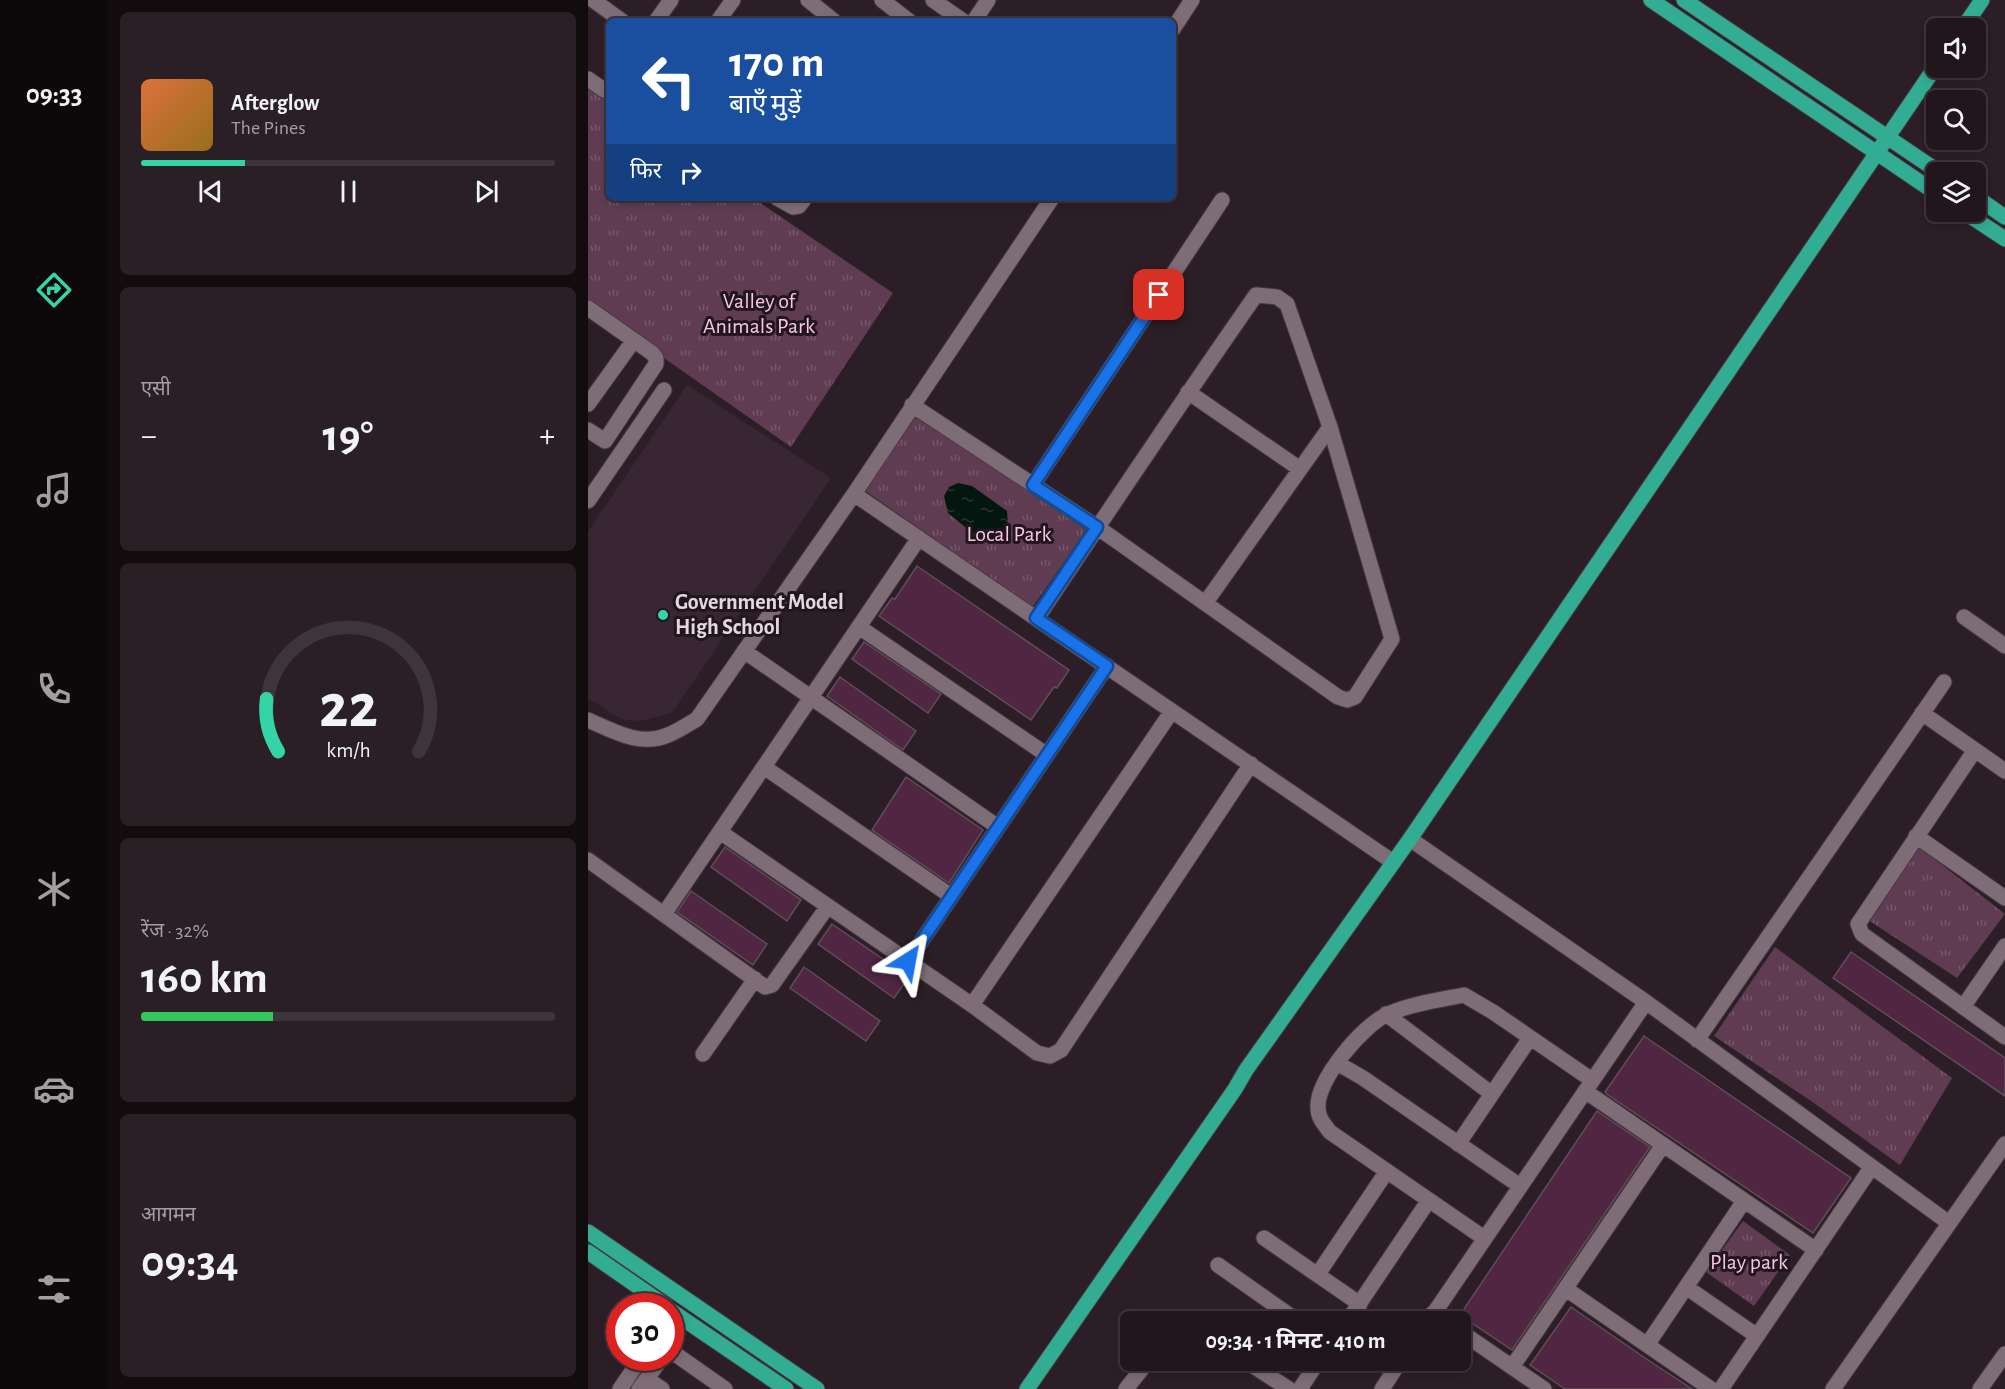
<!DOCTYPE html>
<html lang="hi">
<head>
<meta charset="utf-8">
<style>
	:root { --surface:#21161c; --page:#291f25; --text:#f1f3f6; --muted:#a29fa3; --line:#3e353b; --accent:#35d4a7 }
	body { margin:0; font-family:"Alegreya Sans","Noto Sans Devanagari",sans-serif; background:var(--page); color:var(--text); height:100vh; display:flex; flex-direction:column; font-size:22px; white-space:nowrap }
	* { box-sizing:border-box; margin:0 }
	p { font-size:20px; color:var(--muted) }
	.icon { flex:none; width:33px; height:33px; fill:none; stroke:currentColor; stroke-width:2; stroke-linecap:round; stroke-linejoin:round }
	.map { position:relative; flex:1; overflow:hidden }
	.sheet { display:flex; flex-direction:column; gap:12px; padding:12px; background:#120c0f; width:480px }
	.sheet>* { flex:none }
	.banner { position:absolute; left:18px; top:18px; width:570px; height:183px; border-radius:9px; box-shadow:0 3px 9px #0003,0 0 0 2px var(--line); background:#1a4fa0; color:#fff; overflow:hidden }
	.buttons { position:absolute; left:1338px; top:18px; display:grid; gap:12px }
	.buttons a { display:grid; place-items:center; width:60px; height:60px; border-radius:9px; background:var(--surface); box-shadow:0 3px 9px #0003,0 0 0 2px var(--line); font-size:30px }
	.speed { position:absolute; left:18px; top:1293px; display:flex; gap:12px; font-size:30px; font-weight:700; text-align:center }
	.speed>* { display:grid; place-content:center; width:78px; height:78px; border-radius:50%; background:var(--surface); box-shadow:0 3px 9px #0003,0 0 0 2px var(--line); line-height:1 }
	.speed .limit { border:9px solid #d22; background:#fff; color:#111 }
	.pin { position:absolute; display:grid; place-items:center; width:51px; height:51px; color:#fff; margin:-26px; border-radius:12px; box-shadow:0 3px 9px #0006 }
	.me { position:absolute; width:66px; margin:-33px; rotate:34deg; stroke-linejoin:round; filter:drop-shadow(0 0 4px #0008) }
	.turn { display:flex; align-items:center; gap:21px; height:126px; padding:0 24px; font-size:27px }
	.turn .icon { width:78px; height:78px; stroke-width:2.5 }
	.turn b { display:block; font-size:42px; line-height:51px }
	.then { display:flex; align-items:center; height:57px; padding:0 24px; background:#0003; gap:12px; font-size:22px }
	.big { font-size:45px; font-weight:700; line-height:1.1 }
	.sheet .tile { flex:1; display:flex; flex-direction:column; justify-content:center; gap:9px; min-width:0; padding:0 21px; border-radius:9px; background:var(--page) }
	.sheet .dial { align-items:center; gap:0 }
	.dial svg { height:156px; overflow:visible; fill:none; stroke:var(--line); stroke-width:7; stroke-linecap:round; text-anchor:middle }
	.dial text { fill:var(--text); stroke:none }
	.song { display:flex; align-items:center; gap:18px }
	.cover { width:72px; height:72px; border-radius:9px; background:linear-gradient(135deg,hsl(20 70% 55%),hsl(40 70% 35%)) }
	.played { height:6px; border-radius:3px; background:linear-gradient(90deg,var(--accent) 25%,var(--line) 25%) }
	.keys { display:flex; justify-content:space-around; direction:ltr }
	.heat { display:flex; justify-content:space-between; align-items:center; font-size:33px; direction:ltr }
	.charge { height:9px; border-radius:4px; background:linear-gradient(90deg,#34c759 32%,var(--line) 0) }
	.trip { position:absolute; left:532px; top:1311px; width:351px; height:60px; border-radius:9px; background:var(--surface); box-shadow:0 3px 9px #0003,0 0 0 2px var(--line); font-weight:700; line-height:60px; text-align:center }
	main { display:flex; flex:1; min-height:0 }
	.dock { display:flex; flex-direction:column; width:108px; justify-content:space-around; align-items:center; background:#0d090b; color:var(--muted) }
	.dock .icon { width:42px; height:42px }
	.dock .on { color:var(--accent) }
	.dock b { font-size:27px; color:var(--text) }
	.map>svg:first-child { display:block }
	.built { fill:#382632 }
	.park { fill:url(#park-tufts) }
	.water { fill:url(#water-ripples) }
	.building { fill:#512643; stroke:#5e4e58; stroke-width:1.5 }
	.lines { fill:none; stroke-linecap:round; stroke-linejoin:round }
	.minor-casing { stroke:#453a41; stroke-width:17 }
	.major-casing { stroke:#453a41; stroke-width:17 }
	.minor { stroke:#7e6d77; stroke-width:15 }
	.major { stroke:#32ad94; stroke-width:15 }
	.route-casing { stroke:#114b97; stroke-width:15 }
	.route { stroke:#1a73e8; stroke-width:10 }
	.poi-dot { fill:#35d4a7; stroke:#22151d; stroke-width:2 }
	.labels { text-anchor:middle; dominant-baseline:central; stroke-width:6; stroke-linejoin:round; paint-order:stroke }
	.park-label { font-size:22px; fill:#f6c7e4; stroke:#22151d }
	.poi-label { font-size:22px; font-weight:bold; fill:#e2d8de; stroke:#22151d; text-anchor:start }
</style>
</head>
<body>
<main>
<nav class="dock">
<b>09:33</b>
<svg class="icon on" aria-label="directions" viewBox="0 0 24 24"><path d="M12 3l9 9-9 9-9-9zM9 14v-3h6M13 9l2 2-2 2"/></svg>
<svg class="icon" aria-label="music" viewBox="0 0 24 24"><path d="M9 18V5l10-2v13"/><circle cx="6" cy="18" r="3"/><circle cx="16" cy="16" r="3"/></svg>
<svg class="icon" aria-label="phone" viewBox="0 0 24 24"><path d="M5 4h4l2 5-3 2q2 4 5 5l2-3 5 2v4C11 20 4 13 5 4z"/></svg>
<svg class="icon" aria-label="climate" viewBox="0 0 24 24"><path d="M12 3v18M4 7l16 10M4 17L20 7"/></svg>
<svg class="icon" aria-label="car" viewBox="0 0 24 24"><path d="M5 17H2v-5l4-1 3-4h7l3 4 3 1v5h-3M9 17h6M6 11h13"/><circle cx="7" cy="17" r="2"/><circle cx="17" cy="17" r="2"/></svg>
<svg class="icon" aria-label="filters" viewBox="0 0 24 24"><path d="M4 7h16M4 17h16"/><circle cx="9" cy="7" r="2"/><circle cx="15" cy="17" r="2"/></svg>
</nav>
<section class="sheet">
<div class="tile">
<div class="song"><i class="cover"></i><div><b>Afterglow</b><p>The Pines</p></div></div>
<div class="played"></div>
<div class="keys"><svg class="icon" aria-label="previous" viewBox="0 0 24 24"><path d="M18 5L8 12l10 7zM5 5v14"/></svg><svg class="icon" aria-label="pause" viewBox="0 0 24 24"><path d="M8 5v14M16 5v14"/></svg><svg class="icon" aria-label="next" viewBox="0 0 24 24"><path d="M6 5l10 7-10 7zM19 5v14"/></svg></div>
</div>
<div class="tile"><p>एसी</p>
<div class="heat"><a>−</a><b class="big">19°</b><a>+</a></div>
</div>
<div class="tile dial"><svg viewBox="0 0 100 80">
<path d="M14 69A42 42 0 1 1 86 69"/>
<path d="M14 69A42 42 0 0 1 8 42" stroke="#35d4a7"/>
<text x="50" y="56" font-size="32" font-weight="700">22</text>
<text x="50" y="72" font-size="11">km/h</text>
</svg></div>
<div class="tile"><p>रेंज · 32%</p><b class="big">160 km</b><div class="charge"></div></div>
<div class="tile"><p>आगमन</p><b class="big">09:34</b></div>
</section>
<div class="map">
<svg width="1417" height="1389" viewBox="0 0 1417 1389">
	<defs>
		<pattern id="park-tufts" width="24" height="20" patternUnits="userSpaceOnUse" patternTransform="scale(1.5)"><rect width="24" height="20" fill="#5f3c52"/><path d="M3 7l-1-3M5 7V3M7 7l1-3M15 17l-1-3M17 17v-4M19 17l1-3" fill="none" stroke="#76576a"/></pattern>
		<pattern id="water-ripples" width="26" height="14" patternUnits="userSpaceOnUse" patternTransform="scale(1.5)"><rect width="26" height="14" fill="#03160f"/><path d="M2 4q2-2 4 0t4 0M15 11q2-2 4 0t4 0" fill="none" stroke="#273732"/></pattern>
	</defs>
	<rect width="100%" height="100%" fill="#2c1e26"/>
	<path class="built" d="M 99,385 L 243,478 L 84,713 L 52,721 L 33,719 L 0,698 L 0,532 Z"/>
	<path class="park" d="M 0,85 L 21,99 L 21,198 L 165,198 L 305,293 L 203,447 L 0,305 Z
		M 327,413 L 499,529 L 444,608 L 276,490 Z
		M 1331,847 L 1417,914 L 1369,978 L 1280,920 Z
		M 1187,947 L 1364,1078 L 1312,1165 L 1226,1103 L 1126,1036 Z
		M 1155,1221 L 1202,1255 L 1166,1306 L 1118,1272 Z"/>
	<path class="water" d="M 370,483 L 384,486 L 419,511 L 420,526 L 410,537 L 393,540 L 360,513 L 356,496 L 361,487 Z"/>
	<path class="building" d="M 329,566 L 481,670 L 469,688 L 466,687 L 443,720 L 291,616 L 304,598 L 307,599 Z
		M 276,642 L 353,694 L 340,713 L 264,659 Z
		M 252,677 L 328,731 L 315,750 L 239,696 Z
		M 318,777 L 395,830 L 361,883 L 284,830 Z
		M 137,847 L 213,900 L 199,921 L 123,867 Z
		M 103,891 L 179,944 L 165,965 L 89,912 Z
		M 244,924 L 321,977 L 306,998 L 230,944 Z
		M 1263,952 L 1417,1058 L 1417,1096 L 1245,978 Z
		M 216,967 L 292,1021 L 278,1041 L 202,988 Z
		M 1056,1036 L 1263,1178 L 1225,1233 L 1020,1095 L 1017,1092 Z
		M 1009,1111 L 1062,1147 L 924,1350 L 872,1315 Z
		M 983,1307 L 1063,1362 L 1104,1389 L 977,1389 L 958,1376 L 942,1365 Z"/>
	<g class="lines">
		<g class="minor-casing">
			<path id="minor" d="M 5,0 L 34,21
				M 220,0 L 246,21
				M 294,0 L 321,21
				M 345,0 L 375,21
				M 68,21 L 83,0
				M 130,21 L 145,0
				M 386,21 L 400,0
				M 585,29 L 604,0
				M 0,79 L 16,90 L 21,89
				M 189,198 L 205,207 L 211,206 L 217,198
				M 0,308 L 64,353 L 68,358 L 68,364 L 17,441 L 0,430
				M 600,392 L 712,469
				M 0,404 L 46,340
				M 324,405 L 509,527 L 750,697 L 759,700 L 767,697 L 804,639 L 742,427 L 699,304 L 689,297 L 668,295 C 593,402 521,510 449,618
				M 445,485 L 634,200
				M 266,494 L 805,862
				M 0,501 L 76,390
				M 618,602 L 742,427
				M 1376,617 L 1417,646
				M 271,627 L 459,755
				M 156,651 L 410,827
				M 1334,713 L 1417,771
				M 0,720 C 25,731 52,747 80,735 C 90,731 99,725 109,719 L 266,494 L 464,198
				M 1387,750 L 1270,924 L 1274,934 L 1417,1037
				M 176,767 L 363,896
				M 132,832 L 384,1005 L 449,1053 L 462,1056 L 473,1050 L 663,764
				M 1328,836 L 1417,898
				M 822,839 L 1058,1002 L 1361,1223
				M 0,860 L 177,987 L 184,985 L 240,906
				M 76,914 L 331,538
				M 320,961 L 519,666
				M 384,1005 L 584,711
				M 1375,1007 L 1417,946
				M 798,1014 L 904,1094
				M 1109,1040 L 1356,682
				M 115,1054 L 167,979
				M 749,1063 L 775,1078 L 932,1186
				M 997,1091 L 1228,1250
				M 870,1144 L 942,1038
				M 676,1238 L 772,1304
				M 896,1238 L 742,1132 C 736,1124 730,1118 730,1108 C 728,1080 775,1025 800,1014 C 823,1004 851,1000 876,995 L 905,1012 L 1004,1080
				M 630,1265 L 711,1322
				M 730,1274 L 799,1171
				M 1098,1287 L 1169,1336
				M 978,1289 L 1123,1389
				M 845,1313 L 858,1322
				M 759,1322 L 841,1200
				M 840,1322 L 1058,1002
				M 873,1332 L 956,1389
				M 1059,1345 L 1156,1201
				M 82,1353 L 90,1356 L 137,1389
				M 656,1360 L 701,1389
				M 924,1367 L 1075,1145
				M 59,1379 L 74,1389
				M 32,1389 L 53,1358
				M 51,1389 L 74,1358
				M 538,1389 L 561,1360
				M 712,1389 L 731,1360
				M 794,1389 L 813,1360
				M 1133,1389 L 1283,1168
				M 1245,1389 L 1417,1144
				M 1392,1389 L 1417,1354"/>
		</g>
		<g class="major-casing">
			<path id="major" d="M 1063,0 L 1348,193
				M 1096,0 L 1351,172
				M 1375,28 L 1394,0
				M 1388,197 L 1417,217
				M 1376,212 L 1417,239
				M 0,1232 L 229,1389
				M 0,1252 L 78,1306
				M 82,1310 L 198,1389
				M 439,1389 L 647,1089 L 658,1070 L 822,839 L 1348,66"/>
		</g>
		<use href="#minor" class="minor"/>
		<use href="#major" class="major"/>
	</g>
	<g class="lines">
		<g class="route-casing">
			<path id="route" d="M 320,961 L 519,666 L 448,618 L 509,527 L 445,485 L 571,295"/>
		</g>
		<use href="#route" class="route"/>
	</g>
	<circle class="poi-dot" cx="75" cy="615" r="6"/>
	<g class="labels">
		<g class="park-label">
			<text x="171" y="301">Valley of<tspan x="171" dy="25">Animals Park</tspan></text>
			<text x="421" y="534">Local Park</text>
			<text x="1161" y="1262">Play park</text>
		</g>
		<g class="poi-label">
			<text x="87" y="602">Government Model<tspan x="87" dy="25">High School</tspan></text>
		</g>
	</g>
</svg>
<div class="buttons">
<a><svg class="icon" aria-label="sound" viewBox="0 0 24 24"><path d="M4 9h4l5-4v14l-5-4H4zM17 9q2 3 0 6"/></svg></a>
<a><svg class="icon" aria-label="search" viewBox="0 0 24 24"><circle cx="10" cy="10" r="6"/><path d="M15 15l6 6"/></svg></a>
<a><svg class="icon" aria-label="layers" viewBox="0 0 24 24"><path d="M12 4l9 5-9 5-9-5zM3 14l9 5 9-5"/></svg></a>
</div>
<div class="speed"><div class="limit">30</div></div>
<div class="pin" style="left:571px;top:295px;background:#d93025"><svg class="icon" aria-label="arrive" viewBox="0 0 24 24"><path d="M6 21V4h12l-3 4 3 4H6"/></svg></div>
<svg class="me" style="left:320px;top:961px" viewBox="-20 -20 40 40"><path d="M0-17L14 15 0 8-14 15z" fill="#1a73e8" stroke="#fff" stroke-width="4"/></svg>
<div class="trip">09:34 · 1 मिनट · 410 m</div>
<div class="banner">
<div class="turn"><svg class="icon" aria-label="left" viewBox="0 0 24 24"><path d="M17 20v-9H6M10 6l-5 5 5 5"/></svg><div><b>170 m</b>बाएँ मुड़ें</div></div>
<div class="then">फिर<svg class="icon" aria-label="right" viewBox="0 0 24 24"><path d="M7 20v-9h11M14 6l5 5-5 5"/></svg></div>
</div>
</div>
</main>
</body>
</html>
